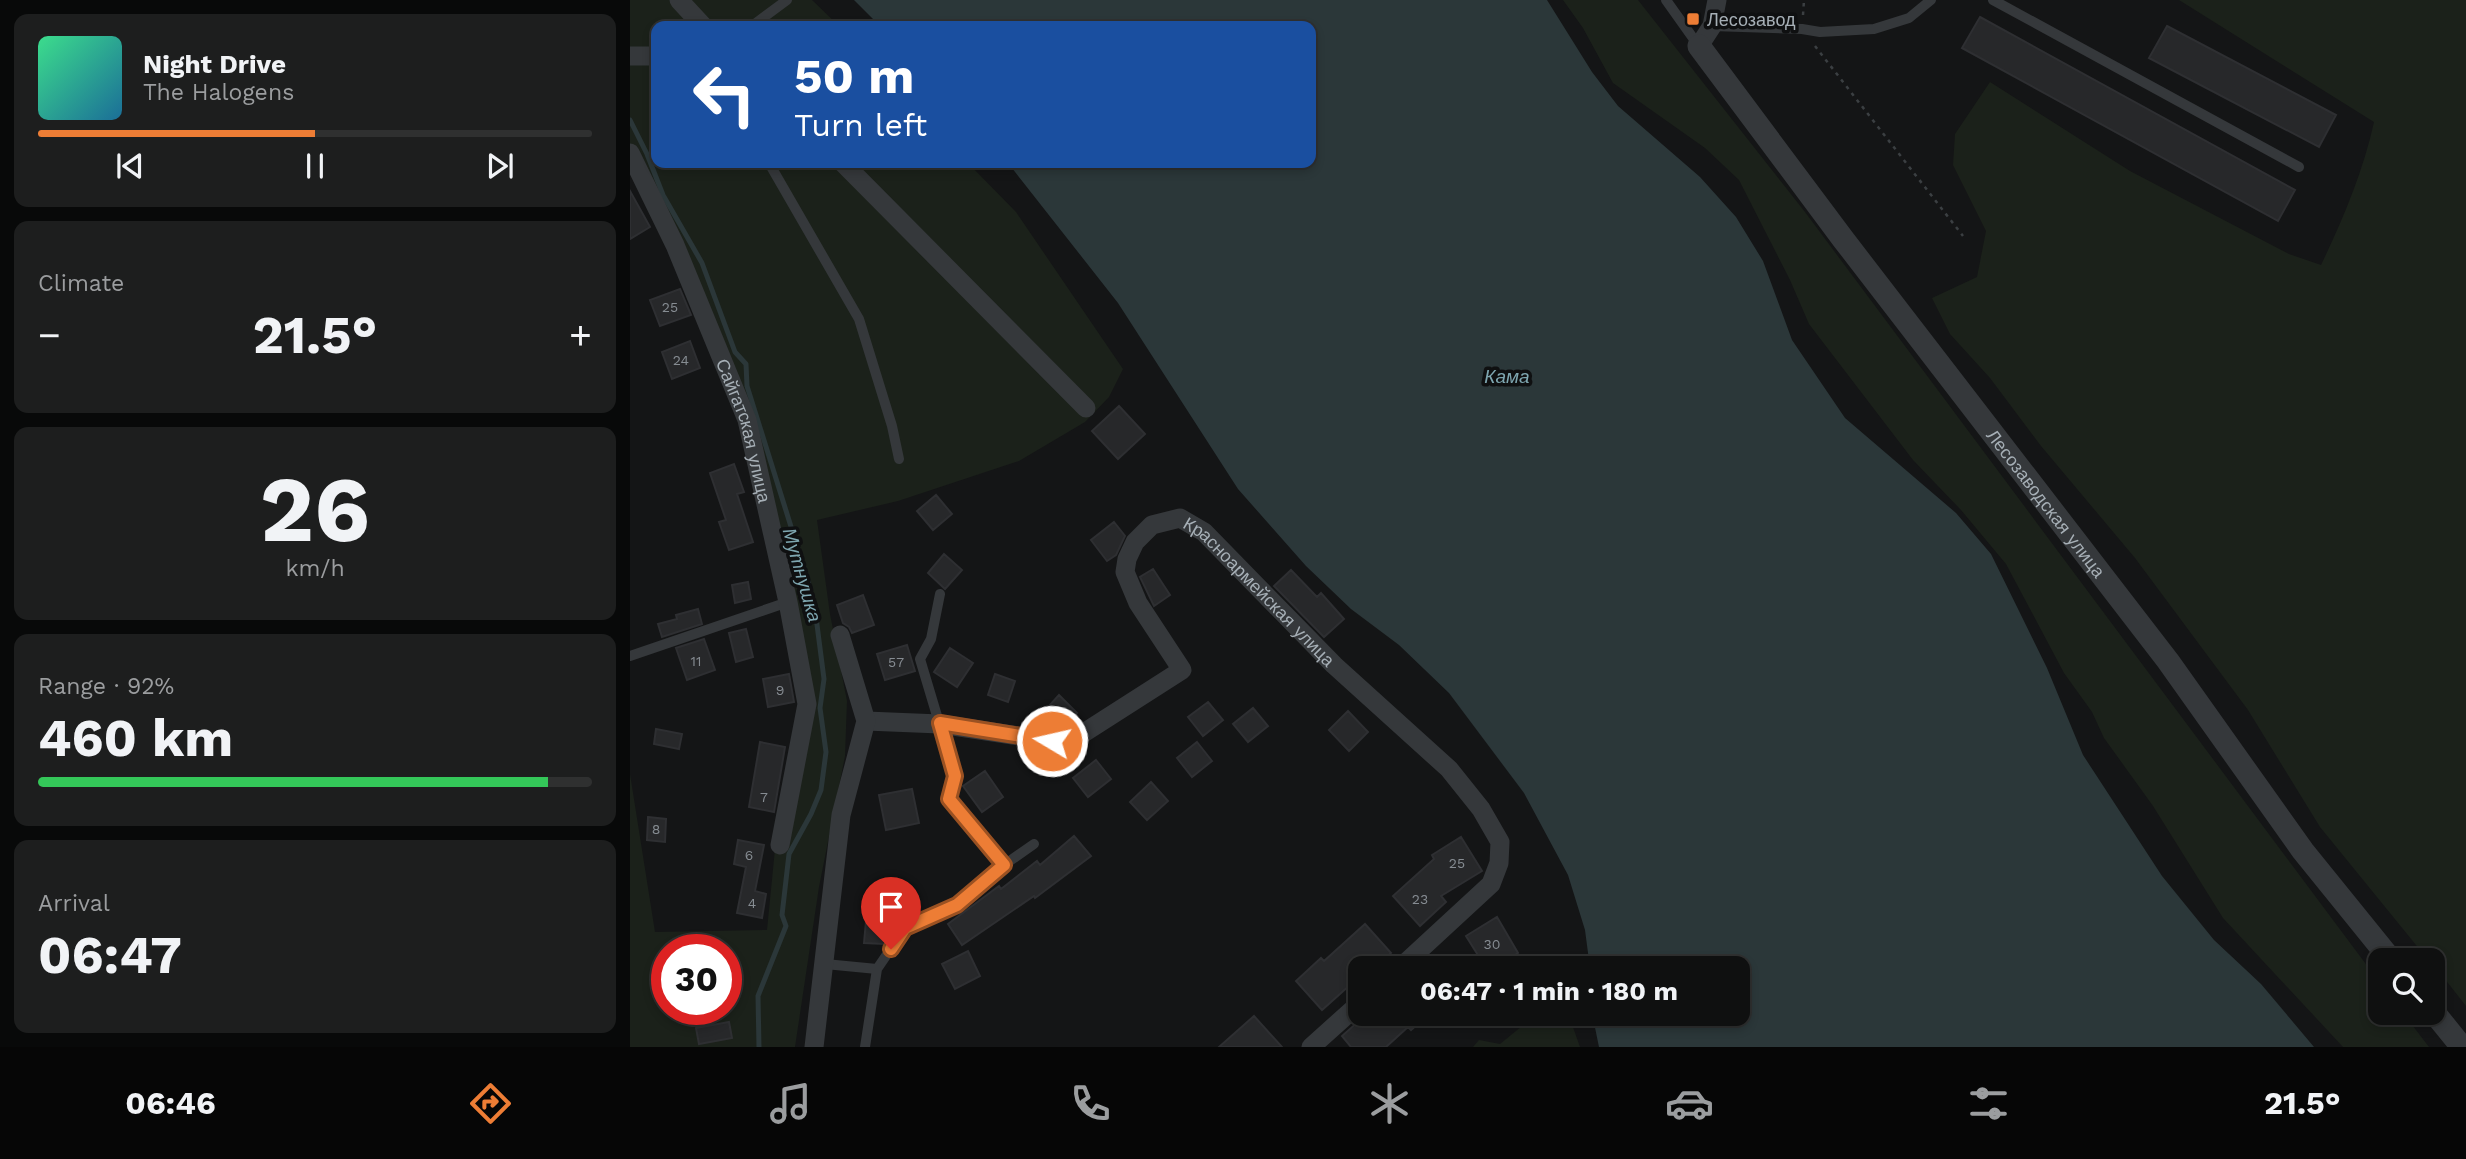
<!DOCTYPE html>
<html lang="en">
<head>
<meta charset="utf-8">
<style>
	:root { --surface:#0f1010; --page:#1d1e1e; --text:#f1f3f6; --muted:#9b9d9f; --line:#2f3030; --accent:#ed7d35 }
	body { margin:0; font-family:"Work Sans",sans-serif; background:var(--page); color:var(--text); height:100vh; display:flex; flex-direction:column; font-size:26px; white-space:nowrap }
	* { box-sizing:border-box; margin:0 }
	p { font-size:23px; color:var(--muted) }
	.icon { flex:none; width:38px; height:38px; fill:none; stroke:currentColor; stroke-width:2; stroke-linecap:round; stroke-linejoin:round }
	.map { position:relative; flex:1; overflow:hidden }
	.drawer { display:flex; flex-direction:column; gap:14px; padding:14px; background:#080909; width:630px }
	.drawer>* { flex:none }
	.top-card { position:absolute; left:21px; top:21px; width:665px; height:147px; border-radius:14px; box-shadow:0 4px 10px #0003,0 0 0 2px var(--line); background:#1a4fa0; color:#fff; overflow:hidden }
	.buttons { position:absolute; left:1738px; top:948px; display:grid; gap:14px }
	.buttons a { display:grid; place-items:center; width:77px; height:77px; border-radius:14px; background:var(--surface); box-shadow:0 4px 10px #0003,0 0 0 2px var(--line); font-size:35px }
	.speed { position:absolute; left:21px; top:934px; display:flex; gap:14px; font-size:35px; font-weight:700; text-align:center }
	.speed>* { display:grid; place-content:center; width:91px; height:91px; border-radius:50%; background:var(--surface); box-shadow:0 4px 10px #0003,0 0 0 2px var(--line); line-height:1 }
	.speed .limit { border:10px solid #d22; background:#fff; color:#111 }
	.pin { position:absolute; display:grid; place-items:center; width:60px; height:60px; color:#fff; margin:-72px -30px; border-radius:50% 50% 50% 0; rotate:-45deg; box-shadow:0 0 7px #0007 }
	.pin .icon { rotate:45deg }
	.me { position:absolute; width:77px; margin:-38px; rotate:279deg; stroke-linejoin:round; filter:drop-shadow(0 0 5px #0008) }
	.turn { display:flex; align-items:center; gap:24px; height:147px; padding:0 28px; font-size:32px }
	.turn .icon { width:91px; height:91px; stroke-width:2.5 }
	.turn b { display:block; font-size:49px; line-height:60px }
	.big { font-size:52px; font-weight:700; line-height:1.1 }
	.drawer .tile { flex:1; display:flex; flex-direction:column; justify-content:center; gap:10px; min-width:0; padding:0 24px; border-radius:14px; background:var(--page) }
	.drawer .dial { align-items:center; gap:0 }
	.dial b { font-size:91px; line-height:1 }
	.song { display:flex; align-items:center; gap:21px }
	.cover { width:84px; height:84px; border-radius:10px; background:linear-gradient(135deg,hsl(150 70% 55%),hsl(200 70% 35%)) }
	.played { height:7px; border-radius:4px; background:linear-gradient(90deg,var(--accent) 50%,var(--line) 50%) }
	.keys { display:flex; justify-content:space-around; direction:ltr }
	.heat { display:flex; justify-content:space-between; align-items:center; font-size:38px; direction:ltr }
	.charge { height:10px; border-radius:5px; background:linear-gradient(90deg,#34c759 92%,var(--line) 0) }
	.trip { position:absolute; left:718px; top:956px; width:402px; height:70px; border-radius:14px; background:var(--surface); box-shadow:0 4px 10px #0003,0 0 0 2px var(--line); font-weight:700; line-height:70px; text-align:center }
	.dock { display:flex; height:112px; justify-content:space-around; align-items:center; background:#060606; color:var(--muted) }
	.dock .icon { width:49px; height:49px }
	.dock .active { color:var(--accent) }
	.dock b { font-size:32px; color:var(--text) }
	main { display:flex; flex:1; min-height:0 }
	.map>svg:first-child { display:block }
	.green { fill:#1b211a; fill-rule:evenodd }
	.water { fill:#2b3739 }
	.lines { fill:none; stroke-linecap:round; stroke-linejoin:round }
	.stream { stroke:#2b3739; stroke-width:5 }
	.building { fill:#27282a; stroke:#2e2f32; stroke-width:2 }
	.path { stroke:#3b3f42; stroke-width:2.5; stroke-dasharray:3.5 5; stroke-linecap:butt }
	.service { stroke:#35383b; stroke-width:10 }
	.minor { stroke:#35383b; stroke-width:19 }
	.tertiary { stroke:#35383b; stroke-width:23 }
	.route-casing { stroke:#9a5122; stroke-width:18 }
	.route { stroke:#ed7d35; stroke-width:12 }
	.poi-dot { fill:#ed7d35; stroke:#0f1011; stroke-width:2.5 }
	.labels { text-anchor:middle; dominant-baseline:central; stroke-width:7; stroke-linejoin:round; paint-order:stroke }
	.number-label { font-size:14px; fill:#868c92 }
	.poi-label { font-size:18px; fill:#a6afb6; stroke:#0f1011; text-anchor:start }
	.street-label { font-size:18px; fill:#a6afb6; stroke:#0f1011 }
	.water-label { font-size:19px; font-style:italic; fill:#7ea6b0; stroke:#0f1011 }
</style>
</head>
<body>
<main>
<section class="drawer">
<div class="tile">
<div class="song"><i class="cover"></i><div><b>Night Drive</b><p>The Halogens</p></div></div>
<div class="played"></div>
<div class="keys"><svg class="icon" aria-label="previous" viewBox="0 0 24 24"><path d="M18 5L8 12l10 7zM5 5v14"/></svg><svg class="icon" aria-label="pause" viewBox="0 0 24 24"><path d="M8 5v14M16 5v14"/></svg><svg class="icon" aria-label="next" viewBox="0 0 24 24"><path d="M6 5l10 7-10 7zM19 5v14"/></svg></div>
</div>
<div class="tile"><p>Climate</p>
<div class="heat"><a>−</a><b class="big">21.5°</b><a>+</a></div>
</div>
<div class="tile dial"><b>26</b><p>km/h</p></div>
<div class="tile"><p>Range · 92%</p><b class="big">460 km</b><div class="charge"></div></div>
<div class="tile"><p>Arrival</p><b class="big">06:47</b></div>
</section>
<div class="map">
<svg width="1836" height="1047" viewBox="0 0 1836 1047">
	<rect width="100%" height="100%" fill="#141516"/>
	<path class="green" d="M 0,0 L 182,0 L 209,26 L 26,26 L 26,163 L 338,163 L 386,212 L 493,369 L 479,397 L 455,422 L 389,461 L 268,501 L 187,520 L 200,614 L 217,701 L 215,756 L 189,887 L 165,1047 L 0,1047 L 0,774 L 25,932 L 137,930 L 145,849 L 183,704 L 120,415 L 0,157 ZM 37,950 L 96,950 L 96,1010 L 37,1010 Z
		M 933,0 L 1008,0 L 1175,212 L 1750,983 L 1750,1013 L 1773,1013 L 1799,1047 L 1713,1047 L 1593,918 L 1523,806 L 1474,738 L 1462,712 L 1434,673 L 1376,564 L 1331,510 L 1283,460 L 1179,324 L 1160,280 L 1109,180 L 1075,148 L 983,83 L 953,28 Z
		M 1549,0 L 1836,0 L 1836,1006 L 1803,964 L 1802,961 L 1799,961 L 1690,827 L 1618,710 L 1505,558 L 1411,446 L 1360,378 L 1320,334 L 1302,298 L 1347,277 L 1356,231 L 1323,165 L 1325,134 L 1360,82 L 1500,171 L 1659,254 L 1691,265 C 1713,219 1733,172 1744,122 Z
		M 908,1013 L 938,1013 L 950,1047 L 843,1047 L 849,1040 L 870,1044 Z"/>
	<path class="water" d="M 224,0 L 917,0 L 962,72 L 988,106 L 1070,177 L 1106,217 L 1133,261 L 1162,340 L 1215,418 L 1326,513 L 1361,554 L 1417,668 L 1453,755 L 1532,876 L 1584,940 L 1631,984 L 1684,1047 L 969,1047 L 962,1013 L 1108,1013 L 1108,968 L 960,968 L 955,930 L 938,875 L 894,793 L 819,693 L 769,645 L 721,609 L 676,566 L 608,489 L 488,303 L 378,163 L 681,163 L 681,26 L 250,26 Z"/>
	<g class="lines">
		<path class="stream" d="M 0,120 L 17,154 L 33,195 L 72,263 L 105,352 L 116,364 L 117,386 L 178,581 L 186,617 L 194,679 L 190,708 L 196,752 L 191,790 L 181,814 L 159,854 L 152,915 L 156,926 L 128,996 L 129,1047"/>
	</g>
	<path class="building" d="M 1350,17 L 1665,190 L 1648,221 L 1332,48 Z
		M 1537,26 L 1706,115 L 1689,147 L 1519,58 Z
		M 0,191 L 20,227 L 0,239 Z
		M 50,289 L 61,315 L 30,326 L 20,300 Z
		M 60,341 L 70,368 L 42,379 L 32,352 Z
		M 489,406 L 515,434 L 488,459 L 462,431 Z
		M 104,464 L 114,492 L 107,494 L 123,542 L 99,550 L 89,522 L 96,520 L 80,473 Z
		M 306,495 L 322,514 L 303,530 L 287,511 Z
		M 484,522 L 495,536 L 486,555 L 477,561 L 461,540 Z
		M 314,554 L 332,570 L 315,589 L 298,573 Z
		M 523,569 L 540,595 L 524,606 L 510,577 Z
		M 661,570 L 687,597 L 691,593 L 714,619 L 694,637 L 644,586 Z
		M 118,582 L 121,599 L 105,603 L 102,585 Z
		M 233,595 L 244,625 L 222,633 L 219,627 L 213,623 L 207,605 Z
		M 68,609 L 72,624 L 32,637 L 28,624 L 47,619 L 46,615 Z
		M 116,629 L 123,657 L 106,662 L 99,633 Z
		M 74,639 L 85,670 L 57,680 L 46,648 Z
		M 277,645 L 285,671 L 255,680 L 247,654 Z
		M 320,648 L 343,663 L 327,687 L 304,672 Z
		M 159,674 L 164,702 L 138,707 L 133,679 Z
		M 365,674 L 385,681 L 378,702 L 358,695 Z
		M 429,695 L 447,713 L 435,725 L 422,728 L 410,716 Z
		M 578,702 L 593,720 L 573,736 L 558,717 Z
		M 623,708 L 638,726 L 618,742 L 603,724 Z
		M 718,711 L 738,732 L 719,751 L 699,730 Z
		M 26,729 L 52,734 L 49,749 L 24,744 Z
		M 130,742 L 155,747 L 144,812 L 119,807 Z
		M 567,742 L 582,761 L 562,777 L 547,758 Z
		M 466,760 L 481,779 L 458,797 L 443,778 Z
		M 355,771 L 373,797 L 352,812 L 333,786 Z
		M 521,782 L 538,801 L 517,820 L 500,802 Z
		M 282,789 L 289,823 L 256,830 L 249,795 Z
		M 18,817 L 36,819 L 35,842 L 17,840 Z
		M 444,836 L 461,856 L 405,898 L 404,896 L 332,945 L 318,924 L 369,886 L 371,889 L 407,861 L 410,865 Z
		M 831,837 L 852,871 L 811,896 L 816,902 L 790,926 L 763,896 L 804,859 L 802,855 Z
		M 108,840 L 134,845 L 125,891 L 136,894 L 132,918 L 107,913 L 116,867 L 104,864 Z
		M 237,910 L 260,912 L 259,938 L 255,944 L 234,943 Z
		M 867,917 L 888,953 L 864,968 L 856,968 L 836,936 Z
		M 735,924 L 761,953 L 744,968 L 730,968 L 730,976 L 692,1010 L 666,981 L 691,958 L 694,961 Z
		M 338,951 L 350,976 L 325,989 L 312,964 Z
		M 738,1013 L 800,1013 L 781,1030 L 778,1027 L 756,1047 L 721,1047 L 712,1036 Z
		M 624,1016 L 652,1047 L 589,1047 Z
		M 99,1022 L 102,1038 L 69,1044 L 66,1028 Z"/>
	<g class="lines">
		<path class="path" d="M 1173,15 L 1174,0
			M 1185,46 L 1333,236"/>
		<path class="service" d="M 1036,0 L 1068,45
			M 1363,0 L 1669,167
			M 122,26 L 157,0
			M 1082,26 L 1172,29 L 1190,32 L 1244,29 L 1279,18 L 1301,0
			M 139,163 L 229,319 L 262,426 L 269,459
			M 310,594 L 301,639 L 290,659 L 325,776 L 319,799 L 374,865
			M 0,656 L 158,602
			M 195,964 L 247,969
			M 235,1047 L 247,969 L 275,928 L 327,905 L 374,865 L 404,844"/>
		<g class="minor">
			<path d="M 49,0 L 73,26"/>
			<path d="M 1069,46 L 1082,26 L 1087,0"/>
			<path d="M 0,56 L 26,56"/>
			<path id="s1" d="M 0,153 L 45,245 L 117,420 L 158,602 L 177,704 L 150,845"/>
			<path d="M 213,163 L 456,408"/>
			<path id="s2" d="M 236,721 L 310,724 L 422,741 L 452,734 L 552,670 L 508,603 L 495,572 L 497,559 L 505,542 L 522,525 L 550,518 L 574,532 L 704,665 L 819,769 L 851,809 L 870,842 L 869,863 L 861,884 L 770,968"/>
			<path d="M 184,1047 L 211,815 L 236,721 L 210,635"/>
			<path d="M 681,1047 L 730,1003"/>
		</g>
		<g class="tertiary">
			<path id="s3" d="M 1069,46 L 1213,239 L 1538,661 L 1673,851 L 1762,961"/>
			<path d="M 1802,1010 L 1832,1047"/>
		</g>
	</g>
	<g class="lines">
		<g class="route-casing">
			<path id="route" d="M 261,949 L 275,928 L 327,905 L 374,865 L 319,799 L 325,776 L 310,723 L 422,741"/>
		</g>
		<use href="#route" class="route"/>
	</g>
	<rect class="poi-dot" x="1056" y="12" width="14" height="14" rx="3.5"/>
	<g class="labels">
		<g class="number-label">
			<text x="40" y="307">25</text>
			<text x="51" y="360">24</text>
			<text x="66" y="661">11</text>
			<text x="266" y="662">57</text>
			<text x="150" y="690">9</text>
			<text x="134" y="797">7</text>
			<text x="26" y="829">8</text>
			<text x="119" y="855">6</text>
			<text x="827" y="863">25</text>
			<text x="790" y="899">23</text>
			<text x="122" y="903">4</text>
			<text x="862" y="944">30</text>
		</g>
		<g class="poi-label">
			<text x="1077" y="19">Лесозавод</text>
		</g>
		<g class="street-label">
			<text stroke="none"><textPath href="#s1" startOffset="301">Сайгатская улица</textPath></text>
			<text stroke="none"><textPath href="#s3" startOffset="574">Лесозаводская улица</textPath></text>
			<text stroke="none"><textPath href="#s2" startOffset="644">Красноармейская улица</textPath></text>
		</g>
		<g class="water-label">
			<text x="877" y="376">Кама</text>
			<text transform="translate(172 575) rotate(74)">Мутнушка</text>
		</g>
	</g>
</svg>
<div class="buttons">
<a><svg class="icon" aria-label="search" viewBox="0 0 24 24"><circle cx="10" cy="10" r="6"/><path d="M15 15l6 6"/></svg></a>
</div>
<div class="speed"><div class="limit">30</div></div>
<div class="pin" style="left:261px;top:949px;background:#d93025"><svg class="icon" aria-label="arrive" viewBox="0 0 24 24"><path d="M6 21V4h12l-3 4 3 4H6"/></svg></div>
<svg class="me" style="left:422px;top:741px" viewBox="-20 -20 40 40"><circle r="17" fill="#ed7d35" stroke="#fff" stroke-width="3"/><path d="M0-11L8 9 0 5-8 9z" fill="#fff"/></svg>
<div class="trip">06:47 · 1 min · 180 m</div>
<div class="top-card">
<div class="turn"><svg class="icon" aria-label="left" viewBox="0 0 24 24"><path d="M17 20v-9H6M10 6l-5 5 5 5"/></svg><div><b>50 m</b>Turn left</div></div>
</div>
</div>
</main>
<nav class="dock">
<b>06:46</b>
<svg class="icon active" aria-label="directions" viewBox="0 0 24 24"><path d="M12 3l9 9-9 9-9-9zM9 14v-3h6M13 9l2 2-2 2"/></svg>
<svg class="icon" aria-label="music" viewBox="0 0 24 24"><path d="M9 18V5l10-2v13"/><circle cx="6" cy="18" r="3"/><circle cx="16" cy="16" r="3"/></svg>
<svg class="icon" aria-label="phone" viewBox="0 0 24 24"><path d="M5 4h4l2 5-3 2q2 4 5 5l2-3 5 2v4C11 20 4 13 5 4z"/></svg>
<svg class="icon" aria-label="climate" viewBox="0 0 24 24"><path d="M12 3v18M4 7l16 10M4 17L20 7"/></svg>
<svg class="icon" aria-label="car" viewBox="0 0 24 24"><path d="M5 17H2v-5l4-1 3-4h7l3 4 3 1v5h-3M9 17h6M6 11h13"/><circle cx="7" cy="17" r="2"/><circle cx="17" cy="17" r="2"/></svg>
<svg class="icon" aria-label="filters" viewBox="0 0 24 24"><path d="M4 7h16M4 17h16"/><circle cx="9" cy="7" r="2"/><circle cx="15" cy="17" r="2"/></svg>
<b>21.5°</b>
</nav>
</body>
</html>
